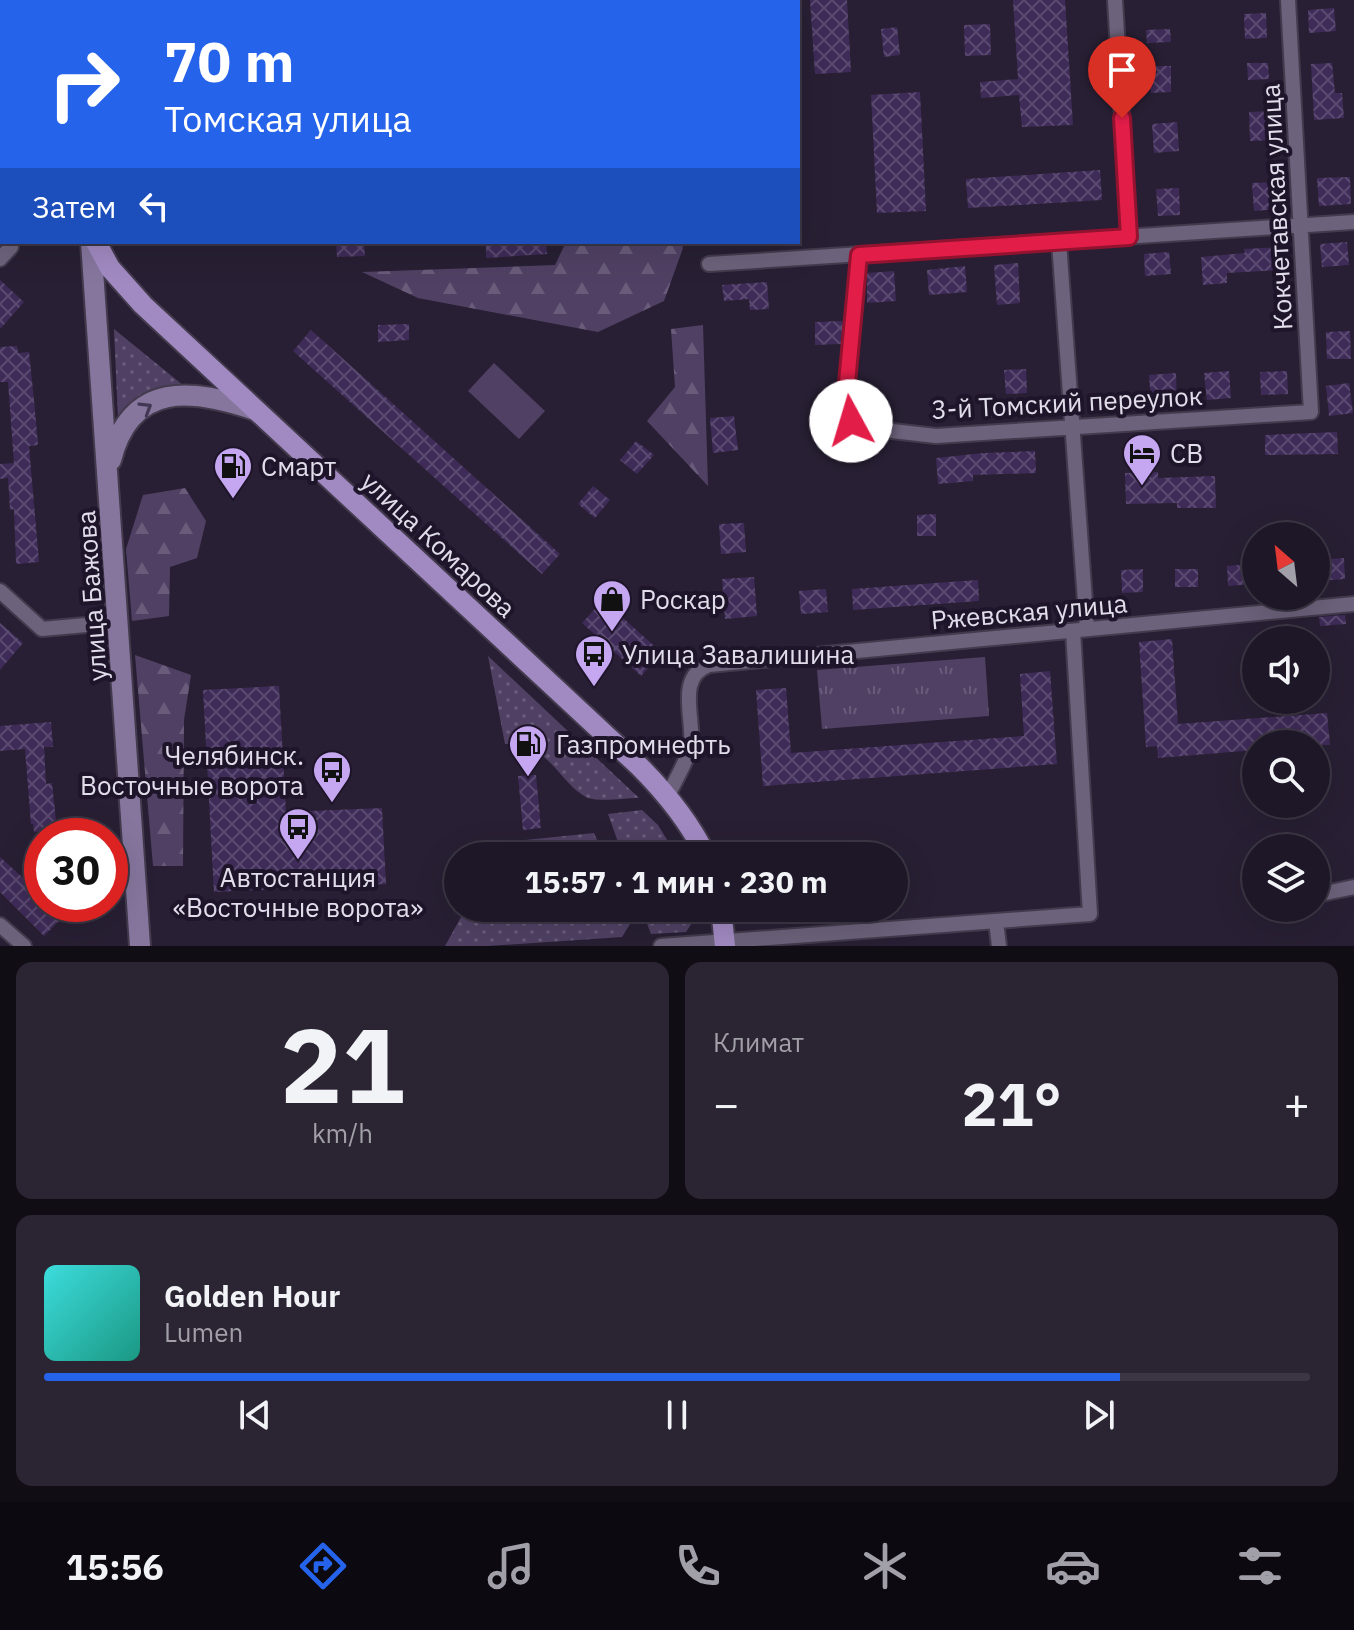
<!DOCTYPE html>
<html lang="ru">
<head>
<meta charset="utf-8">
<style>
	:root { --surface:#1e1727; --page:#2b2433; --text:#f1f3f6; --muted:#a19fa7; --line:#3c3644; --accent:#2563eb }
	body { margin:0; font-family:"IBM Plex Sans",sans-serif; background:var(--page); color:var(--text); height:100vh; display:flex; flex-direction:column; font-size:30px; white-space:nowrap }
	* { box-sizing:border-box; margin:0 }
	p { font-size:26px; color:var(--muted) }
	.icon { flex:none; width:44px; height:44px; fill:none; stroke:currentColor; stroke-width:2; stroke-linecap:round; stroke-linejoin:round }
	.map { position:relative; height:946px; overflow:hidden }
	.sheet { display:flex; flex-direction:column; gap:16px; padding:16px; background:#100d15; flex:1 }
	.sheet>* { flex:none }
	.guide { position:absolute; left:0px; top:0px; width:800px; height:244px; box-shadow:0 8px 32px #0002,0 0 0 2px var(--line); background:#2563eb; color:#fff; overflow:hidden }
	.needle { width:52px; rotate:332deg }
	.fabs { position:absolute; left:1242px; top:522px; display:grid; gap:16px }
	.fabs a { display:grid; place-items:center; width:88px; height:88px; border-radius:50%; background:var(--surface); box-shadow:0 8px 32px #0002,0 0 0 2px var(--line); font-size:40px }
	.speed { position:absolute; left:24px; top:818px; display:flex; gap:16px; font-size:40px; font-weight:700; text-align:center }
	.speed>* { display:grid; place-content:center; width:104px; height:104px; border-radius:50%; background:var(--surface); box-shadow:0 8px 32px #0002,0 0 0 2px var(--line); line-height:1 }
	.speed .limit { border:12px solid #d22; background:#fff; color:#111 }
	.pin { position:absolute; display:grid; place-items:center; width:68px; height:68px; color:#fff; margin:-82px -34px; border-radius:50% 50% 50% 0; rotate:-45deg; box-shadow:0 0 8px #0007 }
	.pin .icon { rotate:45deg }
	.me { position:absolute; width:88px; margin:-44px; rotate:354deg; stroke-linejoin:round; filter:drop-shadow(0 0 6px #0008) }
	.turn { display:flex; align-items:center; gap:28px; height:168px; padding:0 32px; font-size:36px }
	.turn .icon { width:104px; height:104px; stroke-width:2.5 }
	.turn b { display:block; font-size:56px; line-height:68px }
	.then { display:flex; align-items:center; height:76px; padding:0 32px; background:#0003; gap:16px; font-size:30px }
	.big { font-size:60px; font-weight:700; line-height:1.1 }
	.sheet .tile { flex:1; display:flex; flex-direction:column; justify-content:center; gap:12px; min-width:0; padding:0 28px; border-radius:16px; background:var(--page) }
	.sheet .dial { align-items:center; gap:0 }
	.dial b { font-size:104px; line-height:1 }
	.song { display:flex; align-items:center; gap:24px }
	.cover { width:96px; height:96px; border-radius:12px; background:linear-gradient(135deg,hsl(180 70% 55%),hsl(170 70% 35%)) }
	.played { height:8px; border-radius:4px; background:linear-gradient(90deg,var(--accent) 85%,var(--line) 85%) }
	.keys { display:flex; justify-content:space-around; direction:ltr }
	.heat { display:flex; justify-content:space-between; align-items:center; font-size:44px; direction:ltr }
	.sheet .tiles { flex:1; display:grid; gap:16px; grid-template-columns:1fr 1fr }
	.tile:last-child { grid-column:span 2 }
	.trip { position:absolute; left:444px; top:842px; width:464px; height:80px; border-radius:40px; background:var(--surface); box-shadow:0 8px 32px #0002,0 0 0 2px var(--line); font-weight:700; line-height:80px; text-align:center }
	.tabs { display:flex; height:128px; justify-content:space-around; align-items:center; background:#0c0910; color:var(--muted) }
	.tabs .icon { width:56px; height:56px }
	.tabs .current { color:var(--accent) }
	.tabs b { font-size:36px; color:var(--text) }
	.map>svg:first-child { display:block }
	.grass { fill:url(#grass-dots) }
	.forest { fill:url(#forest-firs) }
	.park { fill:url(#park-tufts) }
	.pitch { fill:#504164 }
	.building { fill:url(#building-cross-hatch) }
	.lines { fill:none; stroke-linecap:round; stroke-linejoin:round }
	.minor-casing { stroke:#433b4d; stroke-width:18 }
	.secondary-casing { stroke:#433b4d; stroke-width:24 }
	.primary-casing { stroke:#433b4d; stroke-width:24 }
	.minor { stroke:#6c627b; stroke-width:14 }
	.secondary { stroke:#86769e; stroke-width:20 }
	.primary { stroke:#a18ac2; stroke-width:20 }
	.oneway { stroke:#423753 }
	.route-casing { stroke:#92132f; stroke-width:20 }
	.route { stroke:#e11d48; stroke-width:14 }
	.labels { text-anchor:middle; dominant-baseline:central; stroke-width:8; stroke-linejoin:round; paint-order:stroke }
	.street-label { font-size:26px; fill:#e2ddeb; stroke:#1e152a }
	.poi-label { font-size:26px; fill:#e2ddeb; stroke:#1e152a; text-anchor:start }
</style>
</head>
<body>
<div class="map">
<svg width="1354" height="946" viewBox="0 0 1354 946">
	<defs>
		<pattern id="grass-dots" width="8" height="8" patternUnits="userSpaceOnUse" patternTransform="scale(2)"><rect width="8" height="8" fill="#504164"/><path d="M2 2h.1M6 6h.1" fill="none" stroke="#695c7a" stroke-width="1.8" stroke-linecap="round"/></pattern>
		<pattern id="forest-firs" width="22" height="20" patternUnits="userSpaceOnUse" patternTransform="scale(2)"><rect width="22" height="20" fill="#504164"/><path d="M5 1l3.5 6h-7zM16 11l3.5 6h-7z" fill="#695c7a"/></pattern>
		<pattern id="park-tufts" width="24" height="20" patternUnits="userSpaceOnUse" patternTransform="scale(2)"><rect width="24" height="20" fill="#504164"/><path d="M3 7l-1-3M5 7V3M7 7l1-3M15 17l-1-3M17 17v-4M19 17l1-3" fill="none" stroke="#695c7a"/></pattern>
		<pattern id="building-cross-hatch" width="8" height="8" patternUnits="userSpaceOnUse" patternTransform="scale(2)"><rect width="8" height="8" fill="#3f2b58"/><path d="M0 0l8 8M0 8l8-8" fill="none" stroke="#5a4970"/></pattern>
	</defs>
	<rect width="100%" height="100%" fill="#281f34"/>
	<path class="grass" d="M 114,329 L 184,386 L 131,406 L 118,419 Z
		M 488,656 L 639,798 C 624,798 602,802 588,798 C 585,797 580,793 577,791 C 551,768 546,745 505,744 Z
		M 642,810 L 658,825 L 677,856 L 623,856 L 608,814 Z
		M 594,833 L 604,856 L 496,856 L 506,842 Z
		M 466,908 L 573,908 L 577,918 L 606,909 L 625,909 L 630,924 L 622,937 L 488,946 L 445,946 Z
		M 641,908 L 695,908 L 696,917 L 686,932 L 651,934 Z"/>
	<path class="forest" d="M 566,242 L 681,242 L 683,248 L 664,301 L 598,332 L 418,298 L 362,272 L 555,265 Z
		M 703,325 L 708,486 L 647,421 L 675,387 L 671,329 Z
		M 185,488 L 206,521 L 197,558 L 170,567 L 169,616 L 132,621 L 126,549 L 143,495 Z
		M 135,655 L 191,675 L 184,720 L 183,866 L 153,866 Z"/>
	<path class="park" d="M 985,657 L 989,716 L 822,729 L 817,670 Z"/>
	<path class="pitch" d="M 494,363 L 545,411 L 519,439 L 468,391 Z"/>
	<path class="building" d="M 810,0 L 847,0 L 851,72 L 815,74 Z
		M 1013,0 L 1065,0 L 1073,125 L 1022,127 L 1019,95 L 981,98 L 980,82 L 1018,79 Z
		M 1334,8 L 1336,31 L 1309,33 L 1308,10 Z
		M 1266,13 L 1267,38 L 1245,39 L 1244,14 Z
		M 990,24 L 991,55 L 965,56 L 964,25 Z
		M 897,27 L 900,55 L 884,57 L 881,29 Z
		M 1170,29 L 1171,42 L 1147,43 L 1146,30 Z
		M 1247,63 L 1268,63 L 1269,79 L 1248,80 Z
		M 1332,63 L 1335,93 L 1342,93 L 1344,118 L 1314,120 L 1311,64 Z
		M 1150,66 L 1171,66 L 1171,92 L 1151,93 Z
		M 920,92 L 926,211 L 877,213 L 871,95 Z
		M 1271,111 L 1272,140 L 1250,141 L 1249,112 Z
		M 1177,122 L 1179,151 L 1154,153 L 1152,124 Z
		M 1100,170 L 1102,200 L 968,208 L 966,179 Z
		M 1350,177 L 1351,204 L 1319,206 L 1317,178 Z
		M 1277,182 L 1279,209 L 1254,211 L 1252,183 Z
		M 1179,188 L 1180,215 L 1158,216 L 1156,189 Z
		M 336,242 L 364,242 L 365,256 L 337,257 Z
		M 486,242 L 546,242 L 547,254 L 486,258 Z
		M 1347,242 L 1349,265 L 1322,267 L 1320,244 Z
		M 1281,247 L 1282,270 L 1227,273 L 1227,283 L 1203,285 L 1201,257 L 1245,253 L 1244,249 Z
		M 1169,252 L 1171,274 L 1145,276 L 1144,254 Z
		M 1018,263 L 1020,303 L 997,305 L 994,265 Z
		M 965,266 L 967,292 L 929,295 L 927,270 Z
		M 894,271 L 896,301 L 867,303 L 867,273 Z
		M 0,280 L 24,302 L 0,329 Z
		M 767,282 L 769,309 L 750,310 L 749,299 L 724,301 L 722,285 Z
		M 843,321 L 841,344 L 815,345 L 815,322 Z
		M 409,324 L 409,340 L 378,342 L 378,325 Z
		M 311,330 L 560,554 L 542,574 L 293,351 Z
		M 1350,331 L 1351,359 L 1327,359 L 1326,332 Z
		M 17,346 L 18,353 L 29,352 L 34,400 L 38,445 L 29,446 L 39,562 L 16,564 L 14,509 L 10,510 L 8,478 L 0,479 L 0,464 L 14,463 L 8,382 L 0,382 L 0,347 Z
		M 1026,369 L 1027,393 L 1006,394 L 1004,370 Z
		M 1229,371 L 1231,398 L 1207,400 L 1204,373 Z
		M 1287,371 L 1288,394 L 1261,395 L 1260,372 Z
		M 1176,373 L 1177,400 L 1151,402 L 1149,375 Z
		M 1349,383 L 1353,413 L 1329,416 L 1326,386 Z
		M 988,400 L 1006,400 L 1007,417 L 988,417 Z
		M 734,416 L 738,450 L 713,453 L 710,418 Z
		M 1337,432 L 1338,454 L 1265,455 L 1265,435 Z
		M 636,441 L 654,455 L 637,474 L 620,460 Z
		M 1035,451 L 1036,473 L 973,475 L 973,481 L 938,484 L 936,458 L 984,453 Z
		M 1158,472 L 1158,478 L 1215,476 L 1216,508 L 1177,508 L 1177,503 L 1126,504 L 1125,473 Z
		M 593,486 L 610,500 L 595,518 L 578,504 Z
		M 936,514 L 936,536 L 917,536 L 917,515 Z
		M 744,523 L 746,552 L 721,554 L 719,524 Z
		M 1344,558 L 1345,579 L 1318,581 L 1317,560 Z
		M 1251,564 L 1253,584 L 1228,586 L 1227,566 Z
		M 1143,569 L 1143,592 L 1122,593 L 1121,570 Z
		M 1175,569 L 1198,569 L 1198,587 L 1175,587 Z
		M 754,577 L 757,616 L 725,619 L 722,579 Z
		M 978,580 L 979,601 L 853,610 L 852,589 Z
		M 826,589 L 828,612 L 801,614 L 799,591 Z
		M 603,600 L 662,653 L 641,676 L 582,623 Z
		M 1345,615 L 1346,624 L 1320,626 L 1319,617 Z
		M 0,623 L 23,643 L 0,670 Z
		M 1172,639 L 1178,724 L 1327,713 L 1330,745 L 1256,744 L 1256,750 L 1158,758 L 1157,746 L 1146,747 L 1139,642 Z
		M 1050,671 L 1057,764 L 763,786 L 756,690 L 786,688 L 791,753 L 1024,736 L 1020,674 Z
		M 279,686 L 286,812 L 382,808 L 386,884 L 214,892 L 203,690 Z
		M 51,722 L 53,747 L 44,747 L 46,784 L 52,783 L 57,830 L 34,832 L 33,824 L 31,824 L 25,749 L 0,751 L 0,726 Z
		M 536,775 L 541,828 L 523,830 L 518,776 Z
		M 0,857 L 42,895 L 42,904 L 51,904 L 64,916 L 44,936 L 0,892 Z"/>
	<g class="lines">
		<g class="minor-casing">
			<path id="minor" d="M 274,0 L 274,2
				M 649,0 L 649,2
				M 1115,0 L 1129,237
				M 1059,242 L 1087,629
				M 859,255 L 845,404 L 851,421 L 866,428 L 936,436 L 1311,412 L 1288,0
				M 0,259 L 11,247
				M 709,264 L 1354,222
				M 0,591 L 42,629 L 119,622
				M 668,796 C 675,780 688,760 691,744 C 694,717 676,677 709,665 L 1354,604
				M 1316,895 L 1354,887
				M 996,921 L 999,946
				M 0,925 L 24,946
				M 661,946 L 1090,914 L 1073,631"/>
		</g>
		<g class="secondary-casing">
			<path id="secondary" d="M 91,242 L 140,946
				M 111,460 C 131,380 193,389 255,410"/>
		</g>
		<g class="primary-casing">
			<path id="primary" d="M 73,0 L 73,2
				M 96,242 L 110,268 L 143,305 L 639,766 C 666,793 689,821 706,856
				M 721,908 L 725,946"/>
		</g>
		<use href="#minor" class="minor"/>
		<use href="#secondary" class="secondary"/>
		<use href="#primary" class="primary"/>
	</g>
	<defs><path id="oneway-chevron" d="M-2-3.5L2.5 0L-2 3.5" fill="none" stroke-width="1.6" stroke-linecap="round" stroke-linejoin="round" transform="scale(2)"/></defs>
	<use class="oneway" href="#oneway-chevron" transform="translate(146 408) rotate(-32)"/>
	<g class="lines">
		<g class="route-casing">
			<path id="route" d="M 851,421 L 845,404 L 859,255 L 1129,237 L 1122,118"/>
		</g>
		<use href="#route" class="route"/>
	</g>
	<defs>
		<g id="hotel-pin" transform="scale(2)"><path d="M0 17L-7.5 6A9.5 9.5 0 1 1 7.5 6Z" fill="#c5a7f1" stroke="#1e152a"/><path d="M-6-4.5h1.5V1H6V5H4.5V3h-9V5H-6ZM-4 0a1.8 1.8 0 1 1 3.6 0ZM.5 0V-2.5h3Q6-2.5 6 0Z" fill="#111"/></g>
		<g id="fuel-pin" transform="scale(2)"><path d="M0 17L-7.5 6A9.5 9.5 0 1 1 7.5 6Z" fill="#c5a7f1" stroke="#1e152a"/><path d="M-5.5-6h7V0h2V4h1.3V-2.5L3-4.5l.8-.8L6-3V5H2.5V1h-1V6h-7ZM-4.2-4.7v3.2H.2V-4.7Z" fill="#111"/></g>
		<g id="shop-pin" transform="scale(2)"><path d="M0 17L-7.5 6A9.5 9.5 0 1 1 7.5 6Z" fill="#c5a7f1" stroke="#1e152a"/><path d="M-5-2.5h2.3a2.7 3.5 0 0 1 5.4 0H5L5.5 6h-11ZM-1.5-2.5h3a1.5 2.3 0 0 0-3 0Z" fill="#111"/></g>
		<g id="bus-pin" transform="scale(2)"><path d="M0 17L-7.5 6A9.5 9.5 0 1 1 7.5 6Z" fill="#c5a7f1" stroke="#1e152a"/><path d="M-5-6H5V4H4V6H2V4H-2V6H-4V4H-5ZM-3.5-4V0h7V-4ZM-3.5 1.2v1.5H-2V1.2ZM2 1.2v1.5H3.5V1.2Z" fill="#111"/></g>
	</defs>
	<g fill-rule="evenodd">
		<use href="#hotel-pin" x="1142" y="453"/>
		<use href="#fuel-pin" x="233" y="466"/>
		<use href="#shop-pin" x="612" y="599"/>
		<use href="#bus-pin" x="594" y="654"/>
		<use href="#fuel-pin" x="528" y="744"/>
		<use href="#bus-pin" x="332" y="770"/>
		<use href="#bus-pin" x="298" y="827"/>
	</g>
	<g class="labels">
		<g class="street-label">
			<text transform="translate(1276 207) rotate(-93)">Кокчетавская улица</text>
			<text transform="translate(1067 402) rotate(-3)">3-й Томский переулок</text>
			<text transform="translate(439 544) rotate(43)">улица Комарова</text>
			<text transform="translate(91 596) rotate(-94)">улица Бажова</text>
			<text transform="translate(1029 611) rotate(-5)">Ржевская улица</text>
		</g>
		<g class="poi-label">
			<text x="1170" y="453">СВ</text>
			<text x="261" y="466">Смарт</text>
			<text x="640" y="599">Роскар</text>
			<text x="622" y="654">Улица Завалишина</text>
			<text x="556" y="744">Газпромнефть</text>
			<text x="304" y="755" text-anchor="end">Челябинск.<tspan x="304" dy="30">Восточные ворота</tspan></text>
			<text x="298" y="877" text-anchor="middle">Автостанция<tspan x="298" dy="30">«Восточные ворота»</tspan></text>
		</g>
	</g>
</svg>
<div class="fabs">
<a><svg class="needle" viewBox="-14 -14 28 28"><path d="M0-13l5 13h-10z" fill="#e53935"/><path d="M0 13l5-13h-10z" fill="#a19fa7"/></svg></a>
<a><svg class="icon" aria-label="sound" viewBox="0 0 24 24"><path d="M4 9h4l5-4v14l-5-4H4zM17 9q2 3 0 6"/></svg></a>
<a><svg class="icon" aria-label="search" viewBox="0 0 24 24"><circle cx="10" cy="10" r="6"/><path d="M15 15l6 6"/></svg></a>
<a><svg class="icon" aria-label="layers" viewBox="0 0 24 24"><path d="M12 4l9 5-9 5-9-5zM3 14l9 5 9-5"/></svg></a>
</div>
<div class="speed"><div class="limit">30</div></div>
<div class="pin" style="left:1122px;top:118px;background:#d93025"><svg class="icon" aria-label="arrive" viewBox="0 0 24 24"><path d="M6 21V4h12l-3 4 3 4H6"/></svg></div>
<svg class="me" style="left:851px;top:421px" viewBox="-20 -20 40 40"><circle r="19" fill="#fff"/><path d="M0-13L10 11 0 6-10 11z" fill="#e11d48"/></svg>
<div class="trip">15:57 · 1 мин · 230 m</div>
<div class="guide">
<div class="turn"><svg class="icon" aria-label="right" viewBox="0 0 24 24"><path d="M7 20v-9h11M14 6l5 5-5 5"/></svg><div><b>70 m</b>Томская улица</div></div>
<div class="then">Затем<svg class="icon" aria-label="left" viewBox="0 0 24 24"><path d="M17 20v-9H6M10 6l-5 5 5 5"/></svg></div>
</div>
</div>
<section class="sheet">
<div class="tiles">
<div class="tile dial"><b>21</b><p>km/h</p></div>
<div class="tile"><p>Климат</p>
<div class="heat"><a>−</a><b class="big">21°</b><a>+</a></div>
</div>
<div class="tile">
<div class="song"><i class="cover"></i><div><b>Golden Hour</b><p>Lumen</p></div></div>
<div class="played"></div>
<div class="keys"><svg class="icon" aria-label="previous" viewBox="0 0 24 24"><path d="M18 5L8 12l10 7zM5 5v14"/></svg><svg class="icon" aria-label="pause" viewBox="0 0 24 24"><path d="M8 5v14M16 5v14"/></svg><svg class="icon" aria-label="next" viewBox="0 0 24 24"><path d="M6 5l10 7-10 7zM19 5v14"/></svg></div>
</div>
</div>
</section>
<nav class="tabs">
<b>15:56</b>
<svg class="icon current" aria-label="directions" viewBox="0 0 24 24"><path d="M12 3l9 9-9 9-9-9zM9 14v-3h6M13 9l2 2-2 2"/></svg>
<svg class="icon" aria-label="music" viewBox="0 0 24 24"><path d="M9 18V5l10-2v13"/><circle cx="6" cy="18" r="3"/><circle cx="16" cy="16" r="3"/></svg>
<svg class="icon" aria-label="phone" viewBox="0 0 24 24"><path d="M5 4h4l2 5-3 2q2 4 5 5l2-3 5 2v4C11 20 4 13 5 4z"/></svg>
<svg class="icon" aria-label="climate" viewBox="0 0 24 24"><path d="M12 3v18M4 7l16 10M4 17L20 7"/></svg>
<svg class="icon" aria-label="car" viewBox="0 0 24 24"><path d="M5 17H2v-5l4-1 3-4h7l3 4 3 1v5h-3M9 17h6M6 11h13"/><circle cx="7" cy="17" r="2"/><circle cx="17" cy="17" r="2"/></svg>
<svg class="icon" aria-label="filters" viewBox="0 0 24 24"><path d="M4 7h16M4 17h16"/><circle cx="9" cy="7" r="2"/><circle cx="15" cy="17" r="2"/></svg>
</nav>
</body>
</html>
